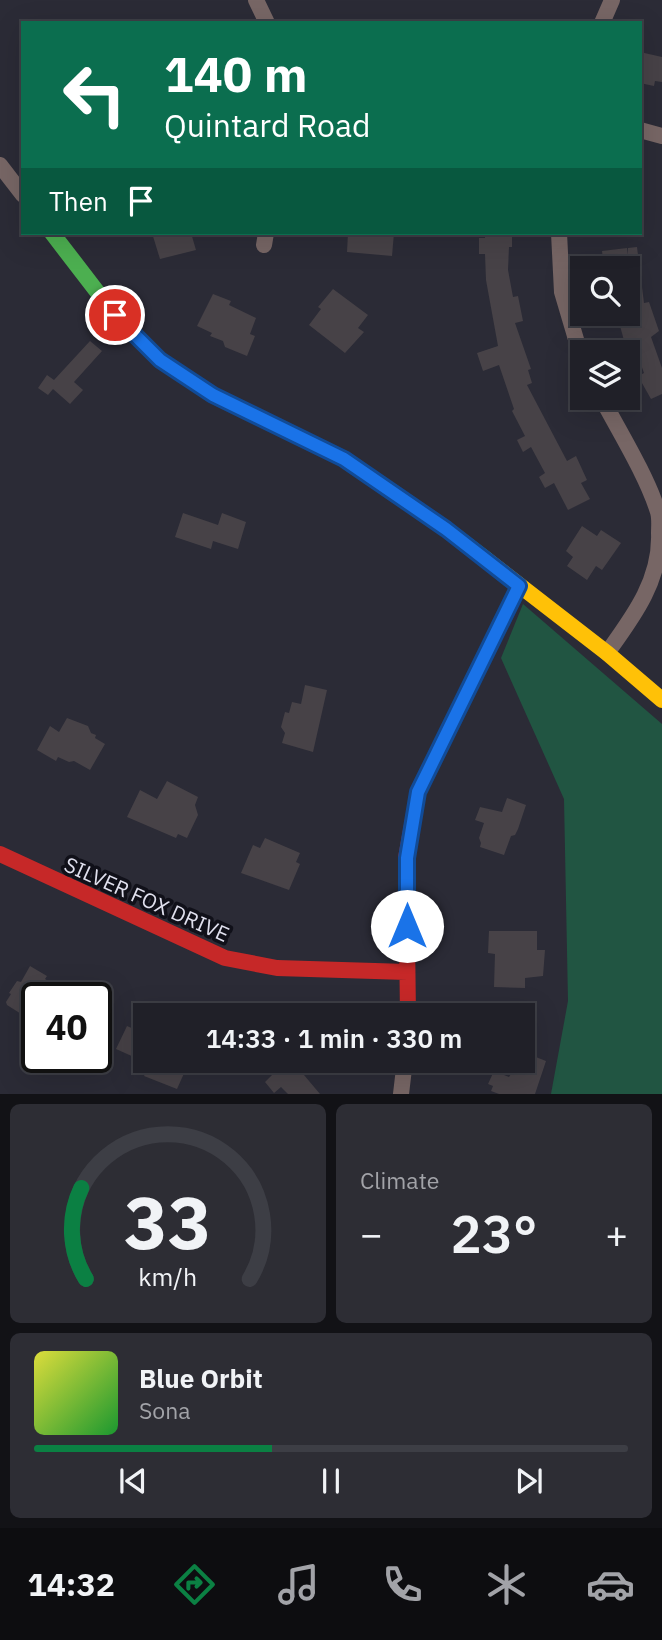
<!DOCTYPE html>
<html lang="en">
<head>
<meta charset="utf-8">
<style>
	:root { --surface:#202028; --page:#2d2d34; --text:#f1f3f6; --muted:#a2a3a8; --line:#3d3e45; --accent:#0b8043 }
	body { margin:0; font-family:"IBM Plex Sans",sans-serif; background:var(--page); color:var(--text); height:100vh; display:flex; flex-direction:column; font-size:26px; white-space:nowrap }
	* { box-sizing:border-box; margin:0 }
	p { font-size:23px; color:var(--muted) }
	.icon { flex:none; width:38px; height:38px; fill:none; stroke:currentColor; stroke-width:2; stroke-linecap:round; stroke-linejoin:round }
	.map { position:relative; height:1094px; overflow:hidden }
	.side { display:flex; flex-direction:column; gap:10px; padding:10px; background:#121216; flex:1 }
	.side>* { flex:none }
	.guide { position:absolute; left:21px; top:21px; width:621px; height:214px; border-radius:0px; box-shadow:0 7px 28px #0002,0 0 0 2px var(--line); background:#0b6e4f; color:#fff; overflow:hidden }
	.fabs { position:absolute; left:570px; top:256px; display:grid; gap:14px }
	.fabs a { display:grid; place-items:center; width:70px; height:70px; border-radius:0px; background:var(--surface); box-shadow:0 7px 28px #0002,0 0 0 2px var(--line); font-size:35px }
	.speed { position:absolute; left:21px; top:982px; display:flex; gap:14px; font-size:35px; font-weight:700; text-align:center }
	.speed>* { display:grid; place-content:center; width:91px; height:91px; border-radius:50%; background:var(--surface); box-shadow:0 7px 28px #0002,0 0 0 2px var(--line); line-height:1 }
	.speed .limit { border:4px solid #111; border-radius:10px; background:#fff; color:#111 }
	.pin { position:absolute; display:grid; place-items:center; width:60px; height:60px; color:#fff; margin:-30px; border:4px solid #fff; border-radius:50%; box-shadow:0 2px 7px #0007 }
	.me { position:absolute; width:77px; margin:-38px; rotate:0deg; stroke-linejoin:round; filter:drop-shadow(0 0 5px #0008) }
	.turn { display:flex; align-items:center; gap:24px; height:147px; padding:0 28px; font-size:32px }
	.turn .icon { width:91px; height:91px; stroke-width:2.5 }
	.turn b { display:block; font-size:49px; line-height:60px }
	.then { display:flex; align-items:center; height:66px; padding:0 28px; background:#0003; gap:14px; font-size:26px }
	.big { font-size:52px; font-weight:600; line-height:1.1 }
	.side .card { flex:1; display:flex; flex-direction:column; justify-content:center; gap:10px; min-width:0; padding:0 24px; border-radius:10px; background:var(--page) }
	.side .dial { align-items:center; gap:0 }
	.dial svg { height:182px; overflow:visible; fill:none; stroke:var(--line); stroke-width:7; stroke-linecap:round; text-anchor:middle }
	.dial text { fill:var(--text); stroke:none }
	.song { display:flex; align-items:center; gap:21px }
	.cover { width:84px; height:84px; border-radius:10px; background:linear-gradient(135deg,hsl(60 70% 55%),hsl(130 70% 35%)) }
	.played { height:7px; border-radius:4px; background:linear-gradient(90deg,var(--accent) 40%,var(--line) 40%) }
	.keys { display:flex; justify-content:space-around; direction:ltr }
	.heat { display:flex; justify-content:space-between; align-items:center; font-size:38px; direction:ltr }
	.side .tiles { flex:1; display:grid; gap:10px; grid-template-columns:1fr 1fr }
	.card:last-child { grid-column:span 2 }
	.trip { position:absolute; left:133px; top:1003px; width:402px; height:70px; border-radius:0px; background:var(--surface); box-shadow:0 7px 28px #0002,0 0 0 2px var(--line); font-weight:600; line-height:70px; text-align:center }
	.dock { display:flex; height:112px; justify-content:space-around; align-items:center; background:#0d0d10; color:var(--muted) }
	.dock .icon { width:49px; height:49px }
	.dock .active { color:var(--accent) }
	.dock b { font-size:32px; color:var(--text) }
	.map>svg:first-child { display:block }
	.green { fill:#215542 }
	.building { fill:#474247 }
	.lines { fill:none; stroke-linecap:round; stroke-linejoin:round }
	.street { stroke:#776665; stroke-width:16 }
	.fast { stroke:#4caf50; stroke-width:16 }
	.slow { stroke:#ffc107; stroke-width:16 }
	.jam { stroke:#c62828; stroke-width:16 }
	.route-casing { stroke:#114b97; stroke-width:18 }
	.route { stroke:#1a73e8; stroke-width:12 }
	.labels { text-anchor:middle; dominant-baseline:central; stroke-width:7; stroke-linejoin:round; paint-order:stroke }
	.street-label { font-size:21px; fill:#dfdfed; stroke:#101019 }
</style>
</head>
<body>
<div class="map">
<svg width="662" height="1094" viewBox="0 0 662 1094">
	<rect width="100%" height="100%" fill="#2b2b36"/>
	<path class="green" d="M 523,604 L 662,724 L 662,1094 L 551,1094 L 568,1001 L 564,799 L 501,658 Z"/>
	<path class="building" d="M 640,52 L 662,57 L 662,82 L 655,81 L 654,86 L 640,83 Z
		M 152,233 L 191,233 L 196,250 L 160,259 Z
		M 348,233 L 394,233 L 392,256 L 347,252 Z
		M 485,233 L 512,233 L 512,247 L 509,247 L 508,270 L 513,297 L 518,296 L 523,321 L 515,323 L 531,369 L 528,370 L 532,383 L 527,385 L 567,461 L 576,456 L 587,480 L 581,483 L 590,499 L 568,510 L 554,483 L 545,488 L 539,477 L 545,473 L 531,447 L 523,452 L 517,440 L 525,436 L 512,411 L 514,409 L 499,365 L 483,371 L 477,353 L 498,346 L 486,280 L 485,254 L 479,254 L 479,238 L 485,238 Z
		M 637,247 L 644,303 L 649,302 L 659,331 L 651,337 L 662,368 L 662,394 L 651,399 L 638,376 L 644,373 L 633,342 L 625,344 L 620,326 L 623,325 L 619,313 L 628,313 L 628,268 L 604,268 L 602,251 L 627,248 L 628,255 L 628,248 Z
		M 333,289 L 368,315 L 358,328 L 364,332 L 345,353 L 309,325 L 321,309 L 318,307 Z
		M 213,294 L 231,301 L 229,305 L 256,318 L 250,334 L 255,336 L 247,356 L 225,347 L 223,341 L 210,336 L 212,333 L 197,326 Z
		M 90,341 L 102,351 L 74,382 L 83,390 L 70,404 L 53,389 L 48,395 L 38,388 L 47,375 L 54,380 Z
		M 183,513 L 218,525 L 222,513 L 246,522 L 238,549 L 213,541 L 211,549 L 175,537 Z
		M 582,526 L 597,536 L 601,530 L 621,543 L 602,570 L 596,566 L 587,580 L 567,566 L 573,557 L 566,551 Z
		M 305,685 L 327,690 L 313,752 L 282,743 L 285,733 L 281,727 L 285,712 L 289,713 L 292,702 L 301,704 Z
		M 67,718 L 88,726 L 91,733 L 96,735 L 95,738 L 105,744 L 90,770 L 74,761 L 69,762 L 58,757 L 56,761 L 37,750 L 50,726 L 59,732 Z
		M 167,781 L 198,797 L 195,805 L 198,815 L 187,838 L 178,834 L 176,838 L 127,817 L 140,790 L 157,799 Z
		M 507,798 L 526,805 L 518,829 L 515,835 L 511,836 L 504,855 L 480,847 L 481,843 L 479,838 L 484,823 L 475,820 L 480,807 L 502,812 Z
		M 265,838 L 300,853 L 296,862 L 300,864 L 289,890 L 241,873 L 253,845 L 260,848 Z
		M 489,931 L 537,931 L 537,950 L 545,950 L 543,976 L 525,978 L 525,988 L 494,987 L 495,954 L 488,953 Z
		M 30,966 L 47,976 L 45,979 L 75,998 L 37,998 L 37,1017 L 29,1012 L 26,1017 L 7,1005 L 6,1002 L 11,994 L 9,993 L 17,981 L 21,982 Z
		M 127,1026 L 145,1034 L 145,1062 L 116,1049 Z
		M 523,1052 L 546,1061 L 535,1094 L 499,1094 L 491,1091 L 493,1086 L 488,1084 L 494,1071 L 509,1077 L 520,1060 L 523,1060 Z
		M 152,1060 L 190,1060 L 177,1089 L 144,1076 Z
		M 283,1060 L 321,1060 L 304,1075 L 320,1094 L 288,1094 L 281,1087 L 274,1093 L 265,1082 L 272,1075 L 270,1072 Z"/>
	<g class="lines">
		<path class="street" d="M 256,0 L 267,23
			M 602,23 L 612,0
			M 640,130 L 662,136
			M 0,165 L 23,195
			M 559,233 L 562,292 L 583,363
			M 264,245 L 266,233
			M 601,397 C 619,431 647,476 658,512 C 660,519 659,527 659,533 C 661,580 633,617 607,653
			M 401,1094 L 405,1060"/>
		<path class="fast" d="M 52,233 L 115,315 L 160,360 L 213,395 L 344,459 L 446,529 L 487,560"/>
		<path class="slow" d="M 487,560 L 607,653 L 662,700"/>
		<path class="jam" d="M 0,854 L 225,958 L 277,968 L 407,972
			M 408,1015 L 406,858 L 418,792 L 519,586"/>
	</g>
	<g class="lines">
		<g class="route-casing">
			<path id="route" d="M 115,315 L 160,360 L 213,395 L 344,459 L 446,529 L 519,586 L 418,792 L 407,858 L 407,926"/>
		</g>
		<use href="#route" class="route"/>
	</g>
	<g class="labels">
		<g class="street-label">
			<text transform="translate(147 899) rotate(24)">SILVER FOX DRIVE</text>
		</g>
	</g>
</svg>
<div class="fabs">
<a><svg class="icon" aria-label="search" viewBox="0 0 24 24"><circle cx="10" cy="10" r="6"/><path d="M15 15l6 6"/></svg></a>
<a><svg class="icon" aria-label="layers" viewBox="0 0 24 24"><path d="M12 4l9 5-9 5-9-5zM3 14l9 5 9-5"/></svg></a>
</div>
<div class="speed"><div class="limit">40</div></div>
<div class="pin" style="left:115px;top:315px;background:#d93025"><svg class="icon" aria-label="arrive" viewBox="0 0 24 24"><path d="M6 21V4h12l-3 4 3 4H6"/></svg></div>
<svg class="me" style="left:407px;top:926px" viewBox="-20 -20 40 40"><circle r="19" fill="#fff"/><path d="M0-13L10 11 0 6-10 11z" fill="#1a73e8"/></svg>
<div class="trip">14:33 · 1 min · 330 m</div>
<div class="guide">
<div class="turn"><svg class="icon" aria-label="left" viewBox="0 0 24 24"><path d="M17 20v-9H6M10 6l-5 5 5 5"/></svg><div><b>140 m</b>Quintard Road</div></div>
<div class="then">Then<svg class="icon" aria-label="arrive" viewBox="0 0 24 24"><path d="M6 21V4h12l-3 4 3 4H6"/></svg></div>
</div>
</div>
<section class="side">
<div class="tiles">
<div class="card dial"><svg viewBox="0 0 100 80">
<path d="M14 69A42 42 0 1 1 86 69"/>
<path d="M14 69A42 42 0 0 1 12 29" stroke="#0b8043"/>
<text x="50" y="56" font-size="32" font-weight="700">33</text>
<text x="50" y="72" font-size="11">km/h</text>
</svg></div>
<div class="card"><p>Climate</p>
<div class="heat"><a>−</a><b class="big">23°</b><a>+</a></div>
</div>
<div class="card">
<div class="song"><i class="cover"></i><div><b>Blue Orbit</b><p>Sona</p></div></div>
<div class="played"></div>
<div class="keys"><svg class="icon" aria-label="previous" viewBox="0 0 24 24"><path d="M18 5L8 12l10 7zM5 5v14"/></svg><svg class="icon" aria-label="pause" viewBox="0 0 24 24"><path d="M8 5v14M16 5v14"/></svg><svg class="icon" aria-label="next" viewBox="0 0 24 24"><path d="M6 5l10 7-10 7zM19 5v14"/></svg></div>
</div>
</div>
</section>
<nav class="dock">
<b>14:32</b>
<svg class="icon active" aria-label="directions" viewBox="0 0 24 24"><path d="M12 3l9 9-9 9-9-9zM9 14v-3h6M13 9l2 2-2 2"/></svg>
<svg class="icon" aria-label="music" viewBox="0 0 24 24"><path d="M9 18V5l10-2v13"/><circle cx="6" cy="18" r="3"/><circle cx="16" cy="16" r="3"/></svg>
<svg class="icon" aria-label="phone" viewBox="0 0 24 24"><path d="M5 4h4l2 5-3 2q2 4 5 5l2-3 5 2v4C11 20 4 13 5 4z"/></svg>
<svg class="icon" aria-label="climate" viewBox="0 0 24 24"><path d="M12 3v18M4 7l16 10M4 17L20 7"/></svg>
<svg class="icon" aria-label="car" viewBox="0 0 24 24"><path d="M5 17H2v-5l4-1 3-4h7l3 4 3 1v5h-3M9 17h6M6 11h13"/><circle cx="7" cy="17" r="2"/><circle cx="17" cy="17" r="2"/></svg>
</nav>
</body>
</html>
